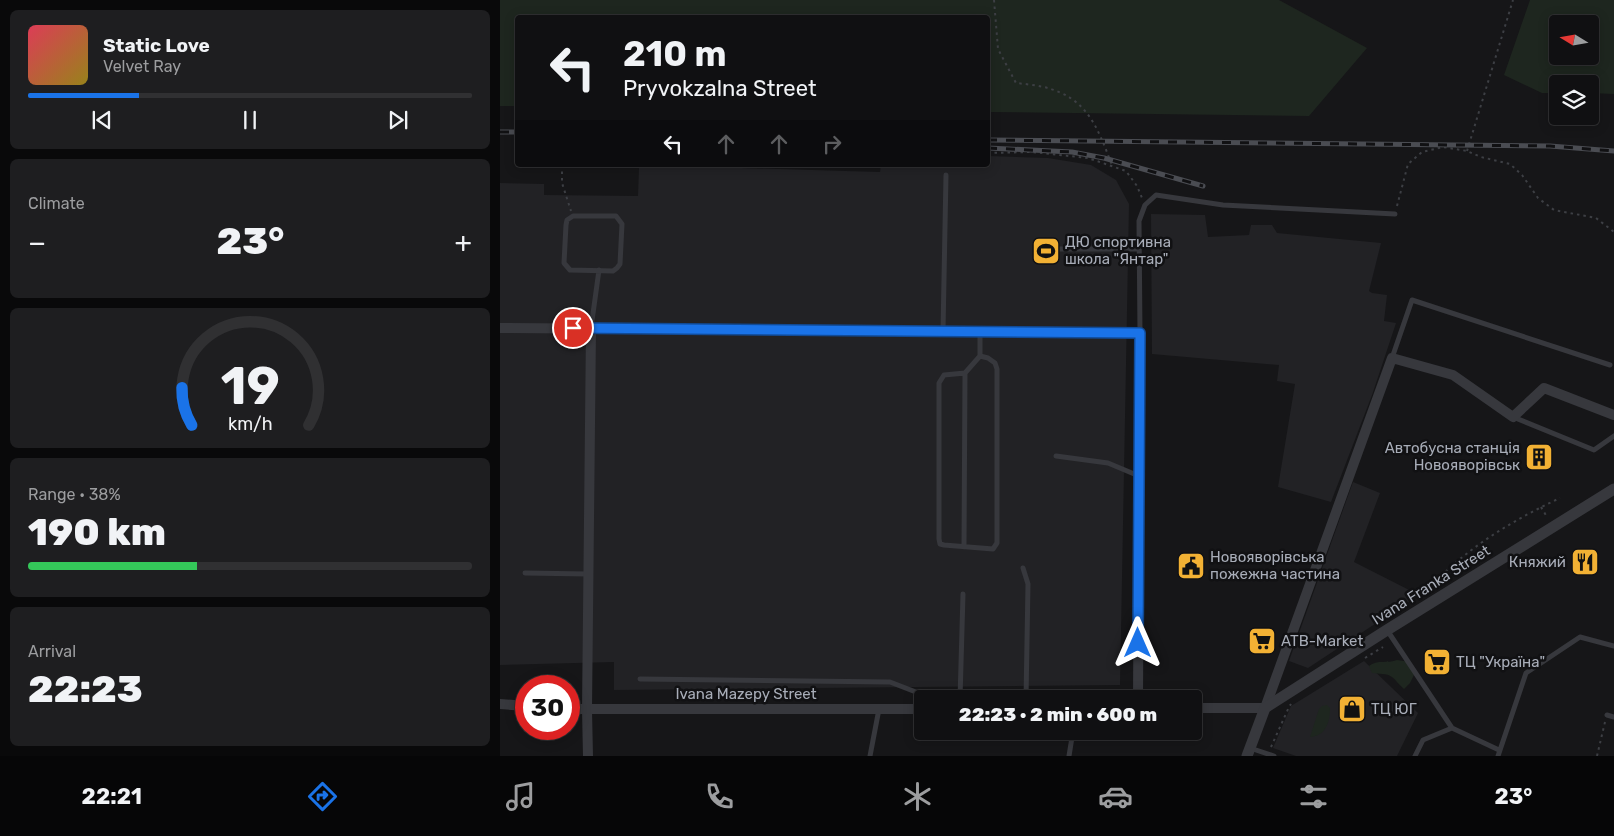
<!DOCTYPE html>
<html lang="en">
<head>
<meta charset="utf-8">
<style>
	:root { --surface:#101012; --page:#1e1e20; --text:#f1f3f6; --muted:#9c9d9f; --line:#303032; --accent:#1a73e8 }
	body { margin:0; font-family:Rubik,sans-serif; background:var(--page); color:var(--text); height:100vh; display:flex; flex-direction:column; font-size:19px; white-space:nowrap }
	* { box-sizing:border-box; margin:0 }
	p { font-size:16px; color:var(--muted) }
	.icon { flex:none; width:28px; height:28px; fill:none; stroke:currentColor; stroke-width:2; stroke-linecap:round; stroke-linejoin:round }
	.map { position:relative; flex:1; overflow:hidden }
	.panel { display:flex; flex-direction:column; gap:10px; padding:10px; background:#09090a; width:500px }
	.panel>* { flex:none }
	.guide { position:absolute; left:15px; top:15px; width:475px; height:152px; border-radius:5px; box-shadow:0 2px 12px #0003,0 0 0 1px var(--line); background:#101012; color:var(--text); overflow:hidden }
	.needle { width:32px; rotate:281deg }
	.buttons { position:absolute; left:1049px; top:15px; display:grid; gap:10px }
	.buttons a { display:grid; place-items:center; width:50px; height:50px; border-radius:5px; background:var(--surface); box-shadow:0 2px 12px #0003,0 0 0 1px var(--line); font-size:25px }
	.speed { position:absolute; left:15px; top:675px; display:flex; gap:10px; font-size:25px; font-weight:700; text-align:center }
	.speed>* { display:grid; place-content:center; width:65px; height:65px; border-radius:50%; background:var(--surface); box-shadow:0 2px 12px #0003,0 0 0 1px var(--line); line-height:1 }
	.speed .limit { border:8px solid #d22; background:#fff; color:#111 }
	.pin { position:absolute; display:grid; place-items:center; width:42px; height:42px; color:#fff; margin:-21px; border:2px solid #fff; border-radius:50%; box-shadow:0 1px 5px #0007 }
	.me { position:absolute; width:55px; margin:-28px; rotate:0deg; stroke-linejoin:round; filter:drop-shadow(0 0 4px #0008) }
	.turn { display:flex; align-items:center; gap:18px; height:105px; padding:0 25px; font-size:22px }
	.turn .icon { width:65px; height:65px; stroke-width:2.5 }
	.turn b { display:block; font-size:35px; line-height:42px }
	.lanes { display:flex; align-items:center; height:48px; padding:0 25px; background:#0003; justify-content:center; gap:25px; direction:ltr }
	.lanes .off { opacity:.35 }
	.big { font-size:38px; font-weight:800; line-height:1.1 }
	.panel .widget { flex:1; display:flex; flex-direction:column; justify-content:center; gap:8px; min-width:0; padding:0 18px; border-radius:8px; background:var(--page) }
	.panel .dial { align-items:center; gap:0 }
	.dial svg { height:130px; overflow:visible; fill:none; stroke:var(--line); stroke-width:7; stroke-linecap:round; text-anchor:middle }
	.dial text { fill:var(--text); stroke:none }
	.song { display:flex; align-items:center; gap:15px }
	.cover { width:60px; height:60px; border-radius:8px; background:linear-gradient(135deg,hsl(350 70% 55%),hsl(50 70% 35%)) }
	.played { height:5px; border-radius:2px; background:linear-gradient(90deg,var(--accent) 25%,var(--line) 25%) }
	.keys { display:flex; justify-content:space-around; direction:ltr }
	.heat { display:flex; justify-content:space-between; align-items:center; font-size:28px; direction:ltr }
	.charge { height:8px; border-radius:4px; background:linear-gradient(90deg,#34c759 38%,var(--line) 0) }
	.trip { position:absolute; left:414px; top:690px; width:288px; height:50px; border-radius:5px; background:var(--surface); box-shadow:0 2px 12px #0003,0 0 0 1px var(--line); font-weight:800; line-height:50px; text-align:center }
	.dock { display:flex; height:80px; justify-content:space-around; align-items:center; background:#060607; color:var(--muted) }
	.dock .icon { width:35px; height:35px }
	.dock .selected { color:var(--accent) }
	.dock b { font-size:22px; color:var(--text) }
	main { display:flex; flex:1; min-height:0 }
	.map>svg:first-child { display:block }
	.built { fill:#222225 }
	.green { fill:#1e261f; fill-rule:evenodd }
	.lines { fill:none; stroke-linecap:round; stroke-linejoin:round }
	.path { stroke:#3d3f44; stroke-width:2; stroke-dasharray:2.5 4; stroke-linecap:butt }
	.service { stroke:#37383d; stroke-width:5 }
	.minor { stroke:#37383d; stroke-width:10 }
	.tertiary { stroke:#37383d; stroke-width:11 }
	.rail-casing { stroke:#4a4c52; stroke-width:5 }
	.rail { stroke:#111113; stroke-width:3; stroke-dasharray:9; stroke-linecap:butt }
	.route-casing { stroke:#114b97; stroke-width:12 }
	.route { stroke:#1a73e8; stroke-width:9 }
	.labels { text-anchor:middle; dominant-baseline:central; stroke-width:5; stroke-linejoin:round; paint-order:stroke }
	.poi-label { font-size:15px; fill:#a8adb8; stroke:#111113; text-anchor:start }
	.street-label { font-size:15px; fill:#a8adb8; stroke:#111113 }
</style>
</head>
<body>
<main>
<section class="panel">
<div class="widget">
<div class="song"><i class="cover"></i><div><b>Static Love</b><p>Velvet Ray</p></div></div>
<div class="played"></div>
<div class="keys"><svg class="icon" aria-label="previous" viewBox="0 0 24 24"><path d="M18 5L8 12l10 7zM5 5v14"/></svg><svg class="icon" aria-label="pause" viewBox="0 0 24 24"><path d="M8 5v14M16 5v14"/></svg><svg class="icon" aria-label="next" viewBox="0 0 24 24"><path d="M6 5l10 7-10 7zM19 5v14"/></svg></div>
</div>
<div class="widget"><p>Climate</p>
<div class="heat"><a>−</a><b class="big">23°</b><a>+</a></div>
</div>
<div class="widget dial"><svg viewBox="0 0 100 80">
<path d="M14 69A42 42 0 1 1 86 69"/>
<path d="M14 69A42 42 0 0 1 8 46" stroke="#1a73e8"/>
<text x="50" y="56" font-size="32" font-weight="700">19</text>
<text x="50" y="72" font-size="11">km/h</text>
</svg></div>
<div class="widget"><p>Range · 38%</p><b class="big">190 km</b><div class="charge"></div></div>
<div class="widget"><p>Arrival</p><b class="big">22:23</b></div>
</section>
<div class="map">
<svg width="1114" height="756" viewBox="0 0 1114 756">
	<rect width="100%" height="100%" fill="#161618"/>
	<path class="built" d="M 488,156 L 548,158 L 591,165 L 616,180 L 629,204 L 620,685 L 114,690 L 114,662 L 0,665 L 0,183 L 44,184 L 44,195 L 138,196 L 139,168 L 241,168 L 380,172 L 381,165 L 488,165 Z
		M 651,214 L 705,215 L 708,237 L 749,235 L 751,225 L 772,225 L 777,233 L 881,243 L 869,291 L 872,293 L 887,295 L 884,321 L 896,323 L 872,395 L 831,502 L 778,487 L 795,384 L 777,381 L 779,365 L 652,354 Z
		M 853,482 L 880,493 L 854,562 L 919,595 L 808,668 L 789,661 Z
		M 864,661 L 918,713 L 897,756 L 796,756 L 773,748 L 791,706 Z"/>
	<path class="green" d="M 0,0 L 779,0 L 867,48 L 809,116 L 488,112 L 488,18 L 18,18 L 17,106 L 0,106 Z
		M 1030,0 L 1114,0 L 1114,94 L 1090,93 L 1090,84 L 1058,84 L 1057,93 L 1042,93 L 1004,75 ZM 1058,24 L 1090,24 L 1090,56 L 1058,56 Z
		M 897,660 L 910,662 L 914,675 L 910,683 L 904,689 C 899,685 896,680 892,677 C 887,673 878,674 872,673 L 869,666 C 877,659 888,664 897,660 Z
		M 827,705 L 830,708 C 830,722 826,736 810,737 L 819,709 L 822,706 Z"/>
	<g class="lines">
		<path class="path" d="M 494,0 L 498,49 L 516,83 C 525,84 535,85 544,87 C 588,98 597,127 612,165
			M 967,151 L 1013,0
			M 488,153 L 532,152 L 588,158 L 626,171 L 637,186 L 642,198
			M 62,165 L 62,183 L 71,211
			M 897,206 L 908,164 L 922,152 L 943,147 L 967,151 L 981,157 L 1010,164 L 1022,175 L 1038,198 L 1054,210 L 1096,218 L 1114,232
			M 1041,507 L 1047,517
			M 923,595 C 960,552 1009,522 1060,498
			M 865,658 L 883,647
			M 771,747 L 789,707 L 791,704
			M 1097,756 L 1105,722"/>
		<path class="service" d="M 73,216 L 116,216 L 122,224 L 120,264 L 117,268 L 113,271 L 70,270 L 64,263 L 66,225 L 67,220 Z
			M 551,249 L 639,249
			M 91,328 L 99,270
			M 443,331 L 446,175
			M 480,332 L 480,356
			M 640,333 L 639,221 L 645,205 L 656,195 L 723,205 L 895,214
			M 480,356 L 488,358 L 495,363 L 497,369 L 497,543 L 493,549 L 444,545 L 440,544 L 439,539 L 439,383 L 444,375 L 465,373 Z
			M 892,358 L 912,300 L 1110,365
			M 1013,417 L 1094,450 L 1114,436
			M 556,456 L 608,463 L 639,476
			M 464,547 L 465,373
			M 523,568 L 528,584 L 526,699
			M 25,573 L 88,574
			M 887,630 L 952,728 L 999,750
			M 140,679 L 390,682 L 434,699
			M 460,699 L 463,594
			M 1107,715 L 1114,717
			M 750,748 L 774,756
			M 370,756 L 379,709
			M 569,756 L 573,731
			M 915,756 L 923,740 L 952,728
			M 998,756 L 1026,673 L 1080,637 L 1114,646"/>
		<path class="minor" d="M 0,328 L 640,333 L 638,699
			M 0,704 L 26,706
			M 692,708 L 765,708 L 892,358 L 953,375 L 1013,417 L 1044,388 L 1114,415
			M 69,709 L 422,709
			M 88,756 L 87,710 L 91,328"/>
		<path class="tertiary" d="M 747,756 L 765,708 L 887,630 L 1114,489"/>
		<g class="rail-casing">
			<path id="rail" d="M 0,132 L 18,132
				M 488,140 L 1050,146 L 1114,151
				M 488,148 L 572,152 L 604,158 L 703,186"/>
		</g>
		<use href="#rail" class="rail"/>
	</g>
	<g class="lines">
		<g class="route-casing">
			<path id="route" d="M 73,328 L 640,333 L 638,643"/>
		</g>
		<use href="#route" class="route"/>
	</g>
	<defs>
		<g id="stadium-square" transform="scale(1.4375)"><rect x="-9" y="-9" width="18" height="18" rx="4" fill="#f2b134" stroke="#111113"/><path d="M0-5a6.5 5 0 1 0 0 10a6.5 5 0 1 0 0-10ZM-3.5-1.8h7v3.6h-7Z" fill="#111"/></g>
		<g id="building-square" transform="scale(1.4375)"><rect x="-9" y="-9" width="18" height="18" rx="4" fill="#f2b134" stroke="#111113"/><path d="M-4-6H4V6H1V3H-1V6H-4ZM-2.5-4.3h1.7v1.8h-1.7ZM.8-4.3h1.7v1.8H.8ZM-2.5-1h1.7V.8h-1.7ZM.8-1h1.7V.8H.8Z" fill="#111"/></g>
		<g id="restaurant-square" transform="scale(1.4375)"><rect x="-9" y="-9" width="18" height="18" rx="4" fill="#f2b134" stroke="#111113"/><path d="M-5-6h1v4h1v-4h1v4h1v-4h1v5L-1.5 .5V6h-2V.5L-5-1ZM5-6V6H3V1.5H1.5Q1.5-4 5-6Z" fill="#111"/></g>
		<g id="civic-square" transform="scale(1.4375)"><rect x="-9" y="-9" width="18" height="18" rx="4" fill="#f2b134" stroke="#111113"/><path d="M-.6-6.5H3V-4.5H.6V-3L4-1V1h2V6H-6V1h2V-1L-.6-3ZM-1.2 2.5V6h2.4V2.5Z" fill="#111"/></g>
		<g id="supermarket-square" transform="scale(1.4375)"><rect x="-9" y="-9" width="18" height="18" rx="4" fill="#f2b134" stroke="#111113"/><path d="M-6-5.5h2.5l.6 2H6L4.5 2H-2.5L-4.4-4H-6ZM-1.5 3.2a1.3 1.3 0 1 0 .1 0ZM3 3.2a1.3 1.3 0 1 0 .1 0Z" fill="#111"/></g>
		<g id="shop-square" transform="scale(1.4375)"><rect x="-9" y="-9" width="18" height="18" rx="4" fill="#f2b134" stroke="#111113"/><path d="M-5-2.5h2.3a2.7 3.5 0 0 1 5.4 0H5L5.5 6h-11ZM-1.5-2.5h3a1.5 2.3 0 0 0-3 0Z" fill="#111"/></g>
	</defs>
	<g fill-rule="evenodd">
		<use href="#stadium-square" x="546" y="251"/>
		<use href="#building-square" x="1039" y="457"/>
		<use href="#restaurant-square" x="1085" y="562"/>
		<use href="#civic-square" x="691" y="566"/>
		<use href="#supermarket-square" x="762" y="641"/>
		<use href="#supermarket-square" x="937" y="662"/>
		<use href="#shop-square" x="852" y="709"/>
	</g>
	<g class="labels">
		<g class="poi-label">
			<text x="565" y="242">ДЮ спортивна<tspan x="565" dy="17">школа "Янтар"</tspan></text>
			<text x="1020" y="448" text-anchor="end">Автобусна станція<tspan x="1020" dy="17">Новояворівськ</tspan></text>
			<text x="710" y="557">Новояворівська<tspan x="710" dy="17">пожежна частина</tspan></text>
			<text x="1066" y="562" text-anchor="end">Княжий</text>
			<text x="781" y="641">ATB-Market</text>
			<text x="956" y="662">ТЦ "Україна"</text>
			<text x="871" y="709">ТЦ ЮГ</text>
		</g>
		<g class="street-label">
			<text transform="translate(931 585) rotate(-32)">Ivana Franka Street</text>
			<text x="246" y="694">Ivana Mazepy Street</text>
		</g>
	</g>
</svg>
<div class="buttons">
<a><svg class="needle" viewBox="-14 -14 28 28"><path d="M0-13l5 13h-10z" fill="#e53935"/><path d="M0 13l5-13h-10z" fill="#9c9d9f"/></svg></a>
<a><svg class="icon" aria-label="layers" viewBox="0 0 24 24"><path d="M12 4l9 5-9 5-9-5zM3 14l9 5 9-5"/></svg></a>
</div>
<div class="speed"><div class="limit">30</div></div>
<div class="pin" style="left:73px;top:328px;background:#d93025"><svg class="icon" aria-label="arrive" viewBox="0 0 24 24"><path d="M6 21V4h12l-3 4 3 4H6"/></svg></div>
<svg class="me" style="left:638px;top:643px" viewBox="-20 -20 40 40"><path d="M0-17L14 15 0 8-14 15z" fill="#1a73e8" stroke="#fff" stroke-width="4"/></svg>
<div class="trip">22:23 · 2 min · 600 m</div>
<div class="guide">
<div class="turn"><svg class="icon" aria-label="left" viewBox="0 0 24 24"><path d="M17 20v-9H6M10 6l-5 5 5 5"/></svg><div><b>210 m</b>Pryvokzalna Street</div></div>
<div class="lanes"><svg class="icon" aria-label="left" viewBox="0 0 24 24"><path d="M17 20v-9H6M10 6l-5 5 5 5"/></svg><svg class="icon off" aria-label="ahead" viewBox="0 0 24 24"><path d="M12 20V5M6 11l6-6 6 6"/></svg><svg class="icon off" aria-label="ahead" viewBox="0 0 24 24"><path d="M12 20V5M6 11l6-6 6 6"/></svg><svg class="icon off" aria-label="right" viewBox="0 0 24 24"><path d="M7 20v-9h11M14 6l5 5-5 5"/></svg></div>
</div>
</div>
</main>
<nav class="dock">
<b>22:21</b>
<svg class="icon selected" aria-label="directions" viewBox="0 0 24 24"><path d="M12 3l9 9-9 9-9-9zM9 14v-3h6M13 9l2 2-2 2"/></svg>
<svg class="icon" aria-label="music" viewBox="0 0 24 24"><path d="M9 18V5l10-2v13"/><circle cx="6" cy="18" r="3"/><circle cx="16" cy="16" r="3"/></svg>
<svg class="icon" aria-label="phone" viewBox="0 0 24 24"><path d="M5 4h4l2 5-3 2q2 4 5 5l2-3 5 2v4C11 20 4 13 5 4z"/></svg>
<svg class="icon" aria-label="climate" viewBox="0 0 24 24"><path d="M12 3v18M4 7l16 10M4 17L20 7"/></svg>
<svg class="icon" aria-label="car" viewBox="0 0 24 24"><path d="M5 17H2v-5l4-1 3-4h7l3 4 3 1v5h-3M9 17h6M6 11h13"/><circle cx="7" cy="17" r="2"/><circle cx="17" cy="17" r="2"/></svg>
<svg class="icon" aria-label="filters" viewBox="0 0 24 24"><path d="M4 7h16M4 17h16"/><circle cx="9" cy="7" r="2"/><circle cx="15" cy="17" r="2"/></svg>
<b>23°</b>
</nav>
</body>
</html>
